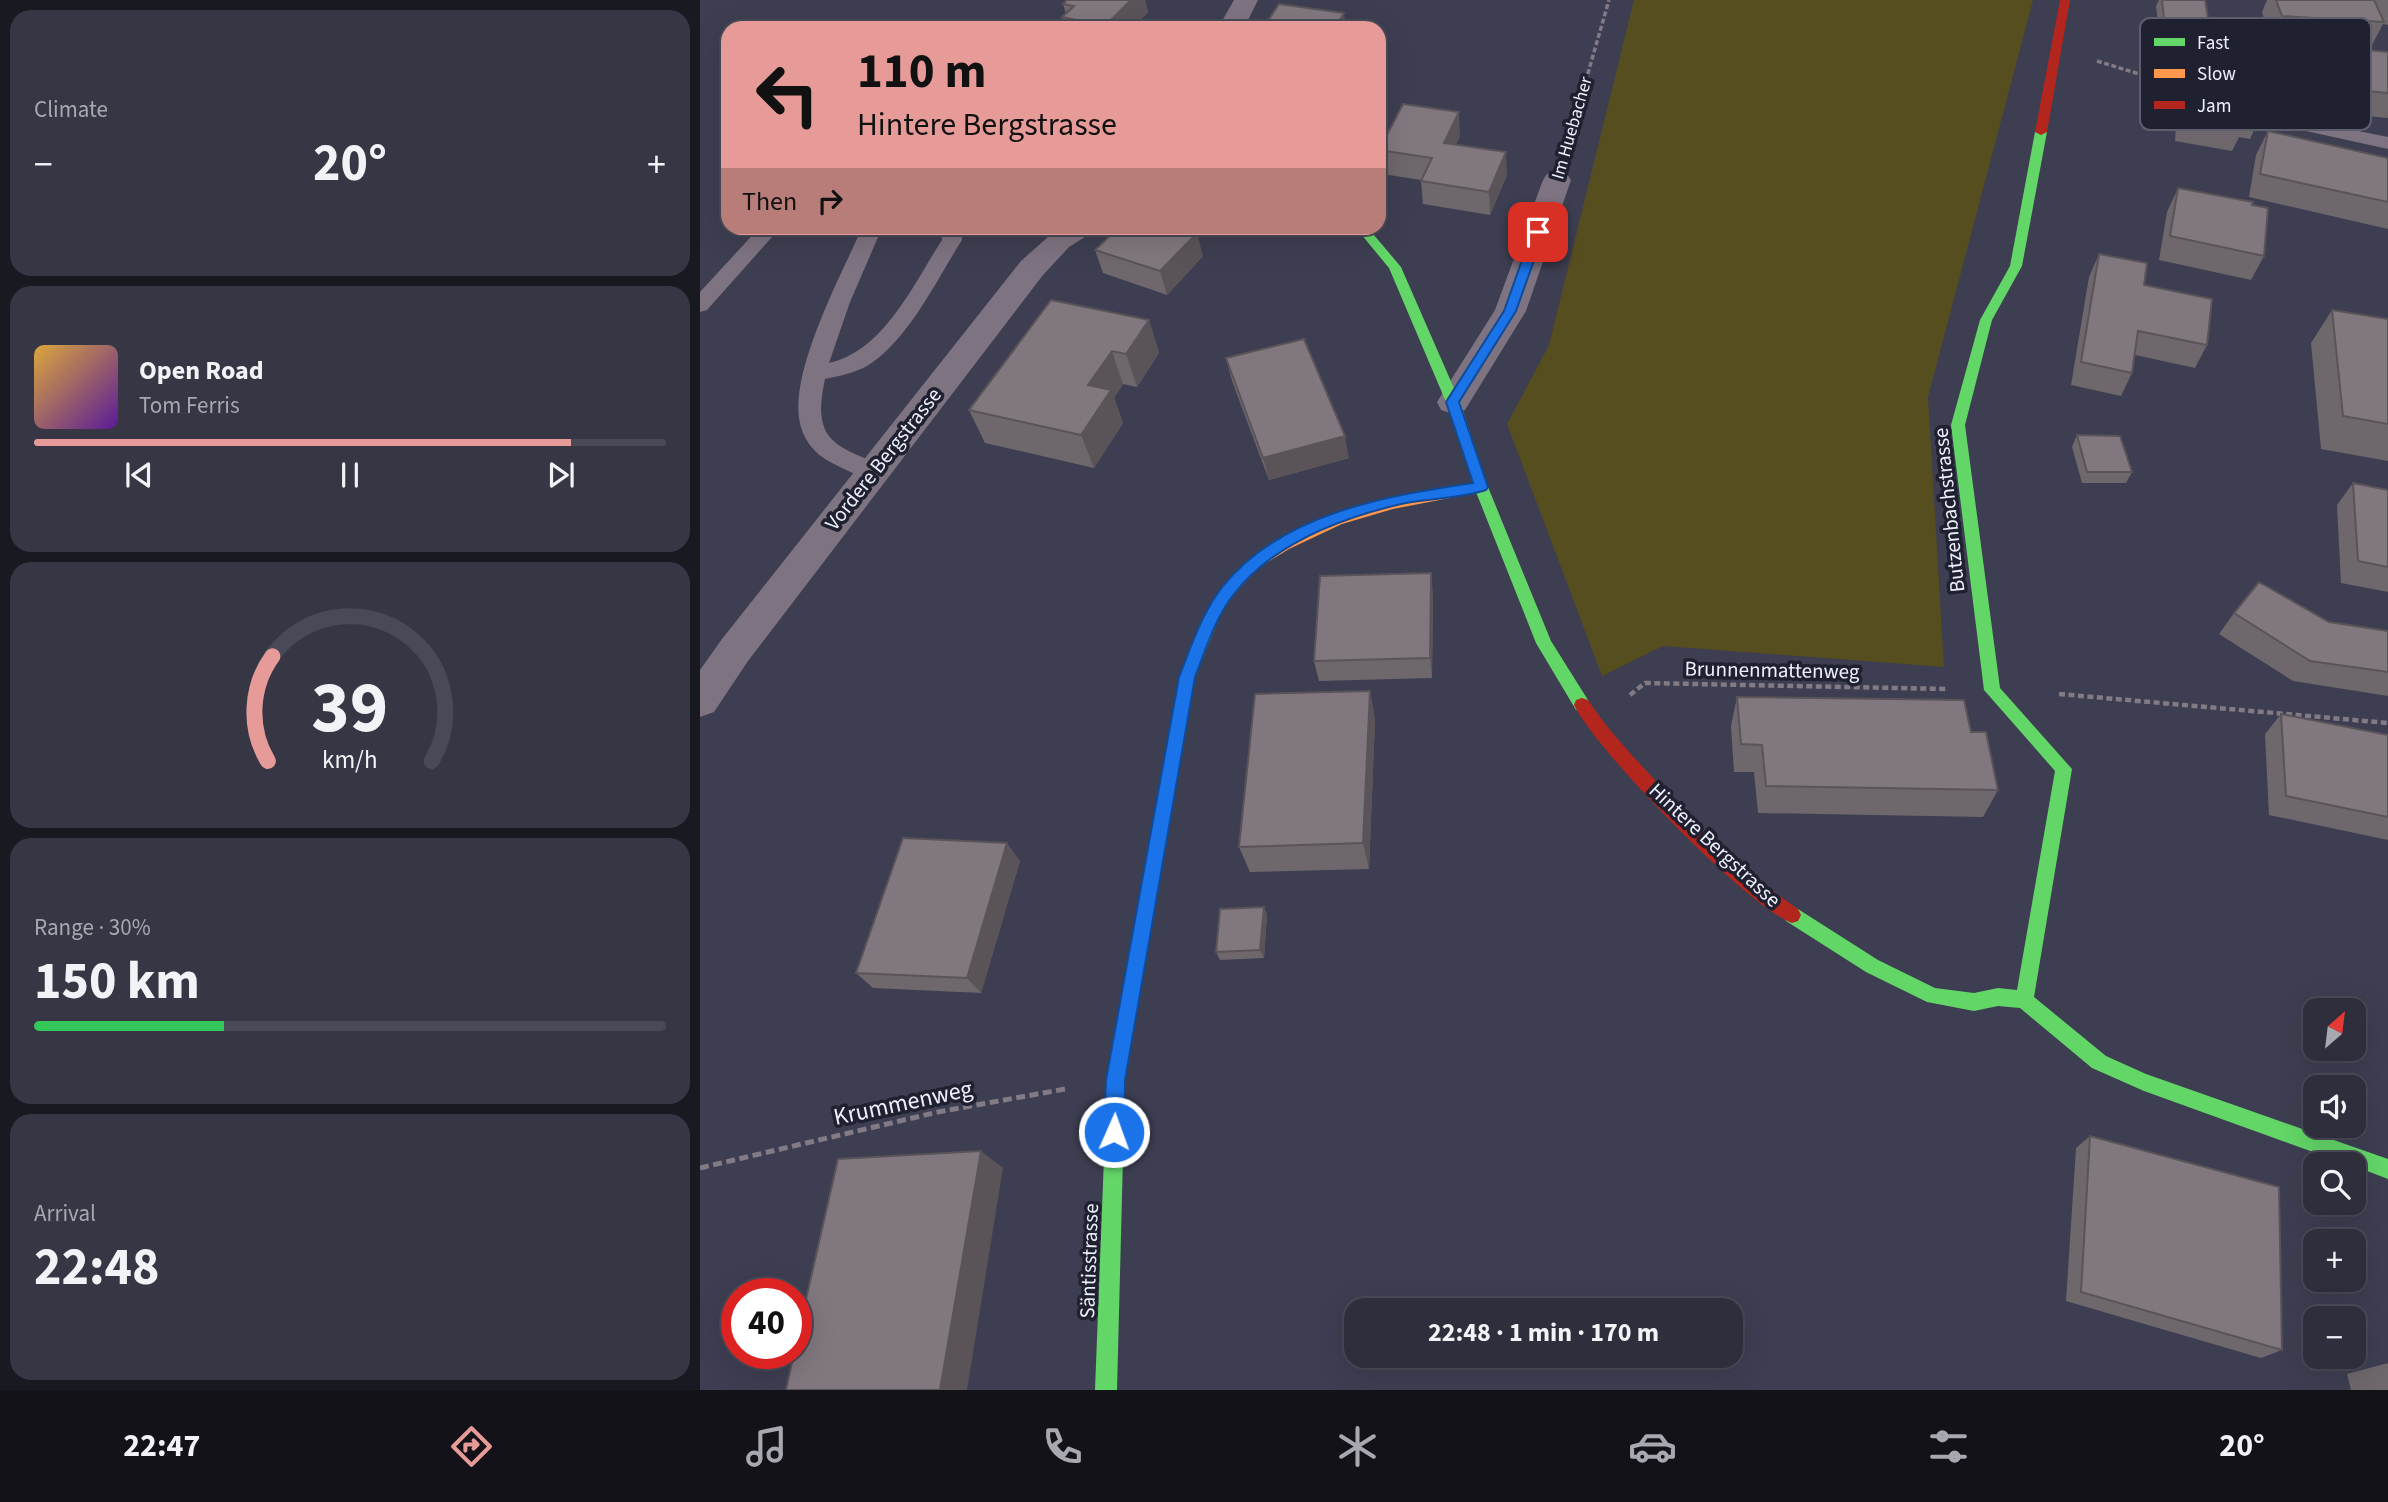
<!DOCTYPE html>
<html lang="en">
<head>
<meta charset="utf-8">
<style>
	:root { --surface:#2e2e3d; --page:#363644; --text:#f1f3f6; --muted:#a7a8b0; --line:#494a57; --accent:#e69b98 }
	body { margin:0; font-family:"Source Sans 3",sans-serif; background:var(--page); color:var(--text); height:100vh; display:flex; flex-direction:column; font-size:26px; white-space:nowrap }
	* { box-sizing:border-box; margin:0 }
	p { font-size:23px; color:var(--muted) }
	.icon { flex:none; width:38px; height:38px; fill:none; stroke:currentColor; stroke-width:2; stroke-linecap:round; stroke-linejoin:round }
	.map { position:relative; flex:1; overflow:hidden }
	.details { display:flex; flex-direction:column; gap:10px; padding:10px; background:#191922; width:700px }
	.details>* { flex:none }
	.top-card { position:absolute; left:21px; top:21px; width:665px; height:214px; border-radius:21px; box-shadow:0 7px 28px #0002,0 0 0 2px var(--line); background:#e69b98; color:#111; overflow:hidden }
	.needle { width:46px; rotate:28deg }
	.buttons { position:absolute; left:1603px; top:998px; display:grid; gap:14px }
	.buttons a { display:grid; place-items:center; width:63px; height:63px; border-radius:14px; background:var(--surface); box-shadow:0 7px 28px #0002,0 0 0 2px var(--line); font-size:35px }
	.speed { position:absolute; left:21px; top:1278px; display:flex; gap:14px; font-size:35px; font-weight:700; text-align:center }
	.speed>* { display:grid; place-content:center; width:91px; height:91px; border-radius:50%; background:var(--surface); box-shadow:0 7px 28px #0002,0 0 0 2px var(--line); line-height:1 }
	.speed .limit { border:10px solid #d22; background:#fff; color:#111 }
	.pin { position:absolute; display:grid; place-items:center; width:60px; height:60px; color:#fff; margin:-30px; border-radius:14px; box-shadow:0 4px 10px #0006 }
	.me { position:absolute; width:77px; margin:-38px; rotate:2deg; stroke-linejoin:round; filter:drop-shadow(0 0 5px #0008) }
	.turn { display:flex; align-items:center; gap:24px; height:147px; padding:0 21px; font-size:32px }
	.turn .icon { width:91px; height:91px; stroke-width:2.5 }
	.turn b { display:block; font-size:49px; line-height:60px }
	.then { display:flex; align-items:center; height:66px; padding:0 21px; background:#0003; gap:14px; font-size:26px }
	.big { font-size:52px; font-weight:700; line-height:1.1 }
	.details .tile { flex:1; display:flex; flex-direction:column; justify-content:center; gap:10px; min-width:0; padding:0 24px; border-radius:21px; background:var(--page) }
	.details .dial { align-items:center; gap:0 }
	.dial svg { height:182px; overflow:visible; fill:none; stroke:var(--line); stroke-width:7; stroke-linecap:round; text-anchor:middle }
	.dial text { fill:var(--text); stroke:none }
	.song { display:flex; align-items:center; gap:21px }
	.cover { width:84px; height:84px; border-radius:10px; background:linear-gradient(135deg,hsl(40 70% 55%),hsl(270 70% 35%)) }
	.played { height:7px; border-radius:4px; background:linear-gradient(90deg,var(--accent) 85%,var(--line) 85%) }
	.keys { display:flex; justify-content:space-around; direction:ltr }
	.heat { display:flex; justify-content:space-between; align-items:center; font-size:38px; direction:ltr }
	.charge { height:10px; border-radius:5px; background:linear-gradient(90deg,#34c759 30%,var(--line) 0) }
	.trip { position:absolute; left:644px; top:1298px; width:399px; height:70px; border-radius:21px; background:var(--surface); box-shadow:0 7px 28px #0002,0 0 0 2px var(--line); font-weight:700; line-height:70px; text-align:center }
	.menu { display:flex; height:112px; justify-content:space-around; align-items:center; background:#121218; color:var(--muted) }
	.menu .icon { width:49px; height:49px }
	.menu .current { color:var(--accent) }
	.menu b { font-size:32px; color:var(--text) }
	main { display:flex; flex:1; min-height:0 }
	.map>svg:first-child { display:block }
	.green { fill:#564e1e }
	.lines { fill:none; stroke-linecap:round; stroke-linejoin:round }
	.path-far2 { stroke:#827a85; stroke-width:3.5; stroke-dasharray:5 2.5; stroke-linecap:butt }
	.path-far1 { stroke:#827a85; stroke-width:4.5; stroke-dasharray:6 3.5; stroke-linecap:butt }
	.path { stroke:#827a85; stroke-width:5; stroke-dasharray:9 4.5; stroke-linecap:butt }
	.lane { fill:#7e7380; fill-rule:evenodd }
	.street { fill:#7e7380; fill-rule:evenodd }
	.fast { fill:#63d668; fill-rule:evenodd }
	.slow { fill:#ff974d; fill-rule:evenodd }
	.jam { fill:#b3261e; fill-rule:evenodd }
	.wall { fill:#6e676c }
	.shaded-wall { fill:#5a5458 }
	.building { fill:#80787e; stroke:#5a5458; stroke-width:2 }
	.route { fill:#1a73e8; stroke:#114b97; stroke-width:2 }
	.labels { text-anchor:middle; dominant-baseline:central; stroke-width:7; stroke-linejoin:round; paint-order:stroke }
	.far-street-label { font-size:18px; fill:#eeeffd; stroke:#1f2130 }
	.street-label { font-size:21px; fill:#eeeffd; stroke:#1f2130 }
	.near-street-label { font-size:24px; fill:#eeeffd; stroke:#1f2130 }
	.key { fill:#1f2130; stroke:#5d5f6e; stroke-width:2 }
	.key-label { font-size:19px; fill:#eeeffd }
</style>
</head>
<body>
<main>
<section class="details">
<div class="tile"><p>Climate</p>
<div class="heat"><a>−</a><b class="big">20°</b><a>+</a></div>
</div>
<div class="tile">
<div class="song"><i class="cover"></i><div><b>Open Road</b><p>Tom Ferris</p></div></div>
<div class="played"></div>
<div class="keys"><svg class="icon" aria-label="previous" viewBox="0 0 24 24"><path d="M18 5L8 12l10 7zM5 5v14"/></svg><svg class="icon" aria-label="pause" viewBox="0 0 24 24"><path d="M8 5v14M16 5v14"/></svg><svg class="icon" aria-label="next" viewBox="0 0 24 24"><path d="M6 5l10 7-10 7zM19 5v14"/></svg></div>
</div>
<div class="tile dial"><svg viewBox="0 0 100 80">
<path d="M14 69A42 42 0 1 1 86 69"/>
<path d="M14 69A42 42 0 0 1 16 23" stroke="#e69b98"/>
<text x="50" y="56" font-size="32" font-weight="700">39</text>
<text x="50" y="72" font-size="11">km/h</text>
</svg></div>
<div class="tile"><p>Range · 30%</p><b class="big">150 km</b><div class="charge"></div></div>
<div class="tile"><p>Arrival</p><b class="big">22:48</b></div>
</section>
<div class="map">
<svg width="1688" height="1390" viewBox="0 0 1688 1390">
	<rect width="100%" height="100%" fill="#3d3e51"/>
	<path class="green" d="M 934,0 L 1333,0 L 1228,397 L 1244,667 L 963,646 L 902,676 L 807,424 L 849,345 Z"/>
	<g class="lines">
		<path class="path-far2" d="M 1397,61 L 1436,73 L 1487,81
			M 867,146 L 909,0"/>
		<path class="path-far1" d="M 1359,694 L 1688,723
			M 930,695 L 945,683 L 1246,689"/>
		<path class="path" d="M 0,1168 L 238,1112 L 365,1089"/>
		<path class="lane" d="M 1576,108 L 1609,121 L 1688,137 L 1688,149 L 1597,129 L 1569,118 L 1567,114 L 1569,110 Z
			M 59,228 L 80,228 L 7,310 L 0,312 L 0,292 Z
			M 162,228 L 182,228 L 150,302 L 129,363 C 184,351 214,283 242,240 L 241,228 L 261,228 L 262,240 C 237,279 208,341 167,366 C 154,373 139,376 125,379 C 112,439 132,445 182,465 L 186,471 L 182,477 C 167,482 146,470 132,463 C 114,454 102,439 99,418 C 92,367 140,277 162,228 Z"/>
		<path class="street" d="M 534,0 L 558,0 L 544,28 L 518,28 Z
			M 857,171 L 867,174 L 871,180 L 826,311 L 765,410 L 753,414 L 741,410 L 737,402 L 795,310 L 843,180 L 847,174 Z
			M 358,228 L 393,228 L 388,235 L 369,247 L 343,275 L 48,661 L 14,712 L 0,717 L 0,670 L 22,639 L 321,261 Z"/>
		<path class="fast" d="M 1341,129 L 1347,132 L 1322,266 L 1292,320 L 1265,425 L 1300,688 L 1372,769 L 1334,997 L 1406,1056 L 1446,1074 L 1688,1159 L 1688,1179 L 1654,1166 L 1654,1164 L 1646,1164 L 1444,1091 L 1392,1068 L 1320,1008 L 1298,1006 L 1274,1011 L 1227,1002 L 1166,972 L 1086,921 L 1083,915 L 1086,909 L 1092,907 L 1098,909 L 1178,960 L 1235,988 L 1274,993 L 1298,988 L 1317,990 L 1355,771 L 1284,690 L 1251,425 L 1280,320 L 1310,266 L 1335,132 Z
			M 656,228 L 668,228 L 701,267 L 760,402 L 788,487 L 851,641 L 888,700 L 890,705 L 888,710 L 876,710 L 836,643 L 774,487 L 746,402 L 689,268 Z
			M 558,555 L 565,561 L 534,594 L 521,613 L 495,677 L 425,1080 L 417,1390 L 395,1390 L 407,1080 L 479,677 L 510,606 L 524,586 L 553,557 Z"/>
		<path class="slow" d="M 781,482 L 786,483 L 788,487 L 786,491 L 693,509 L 642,524 L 589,549 L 563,565 L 558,567 L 551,561 C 555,554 564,550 572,545 C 634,505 710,494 781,482 Z"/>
		<path class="jam" d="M 1360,0 L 1370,0 L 1347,132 L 1341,135 L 1335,132 Z
			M 882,698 L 888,700 C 907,729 931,754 954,779 C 998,827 1044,872 1098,909 L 1101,915 L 1098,921 L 1092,923 C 1045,905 897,751 874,705 L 876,700 Z"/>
	</g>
	<path class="wall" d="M 367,0 L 445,0 L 448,12 L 433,28 L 365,28 L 362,17 L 366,14 L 363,4 Z
		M 1459,0 L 1505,0 L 1509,24 L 1504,36 L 1459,31 L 1456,6 Z
		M 1567,0 L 1688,0 L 1688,25 L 1683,24 L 1672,45 L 1571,39 L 1562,12 Z
		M 1624,46 L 1688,52 L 1688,118 L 1623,112 L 1613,69 Z
		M 1488,68 L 1561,115 L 1550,139 L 1539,137 L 1532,151 L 1475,141 L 1478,92 Z
		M 1568,131 L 1688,158 L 1688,229 L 1549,197 L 1556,155 Z
		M 760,136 L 756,144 L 807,175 L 790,215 L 723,204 L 721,180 L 682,174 L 679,150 Z
		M 1478,188 L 1552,205 L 1564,256 L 1551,280 L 1459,260 L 1467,212 Z
		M 395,250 L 503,256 L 467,295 L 403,273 Z
		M 1399,254 L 1444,285 L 1507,345 L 1495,368 L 1435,355 L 1432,373 L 1421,396 L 1371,385 L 1389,277 Z
		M 1632,310 L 1688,319 L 1688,461 L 1621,449 L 1611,343 Z
		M 449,320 L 459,353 L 437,387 L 423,384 L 414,398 L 423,423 L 394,468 L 285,443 L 269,410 Z
		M 526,358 L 649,458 L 569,480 L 532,381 Z
		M 1377,435 L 1432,472 L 1426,483 L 1382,483 L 1372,447 Z
		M 1653,483 L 1688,490 L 1688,592 L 1641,583 L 1637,505 Z
		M 733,594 L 732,678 L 619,681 L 614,661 Z
		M 1534,613 L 1629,622 L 1688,631 L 1688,696 L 1593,681 L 1519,634 Z
		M 670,691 L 675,720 L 669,869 L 550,872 L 539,847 Z
		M 1037,697 L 1271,732 L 1298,790 L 1283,817 L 1058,813 L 1054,772 L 1034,772 L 1031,726 Z
		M 1581,714 L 1688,735 L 1688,840 L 1569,815 L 1565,734 Z
		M 320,861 L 281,993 L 173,988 L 156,973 Z
		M 564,907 L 567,915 L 564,958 L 520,960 L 516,952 Z
		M 1390,1136 L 1582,1350 L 1561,1358 L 1366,1301 L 1376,1148 Z
		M 1688,1363 L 1688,1390 L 1651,1390 L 1647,1374 Z"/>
	<path class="shaded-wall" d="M 431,0 L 445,0 L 448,12 L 433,28 L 405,28 L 405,26 Z
		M 644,13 L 646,28 L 635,28 Z
		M 759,112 L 760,136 L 746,166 L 744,143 Z
		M 806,152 L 807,175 L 790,215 L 789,192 Z
		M 497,233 L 503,256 L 467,295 L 460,271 Z
		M 449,320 L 459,353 L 437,387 L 426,354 Z
		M 412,351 L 423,384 L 414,398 L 423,423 L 394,468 L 381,435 L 388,385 Z
		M 645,436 L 649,458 L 569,480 L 563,458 Z
		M 731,573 L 733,594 L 732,678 L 730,658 Z
		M 670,691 L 675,720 L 669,869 L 663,843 Z
		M 307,843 L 320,861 L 281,993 L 267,978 Z
		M 564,907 L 567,915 L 564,958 L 560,950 Z
		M 281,1151 L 303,1168 L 267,1390 L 240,1390 Z"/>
	<path class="building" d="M 367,0 L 431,0 L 405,26 L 362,17 L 374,6 L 363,4 Z
		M 1462,0 L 1505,0 L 1509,24 L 1464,19 Z
		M 1576,0 L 1674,0 L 1684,22 L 1582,16 Z
		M 579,4 L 644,13 L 635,28 L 563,28 Z
		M 1624,46 L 1688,52 L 1688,93 L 1635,88 Z
		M 703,104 L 759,112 L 744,143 L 806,152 L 789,192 L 721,181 L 732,158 L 679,150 Z
		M 1568,131 L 1688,158 L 1688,202 L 1560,174 Z
		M 1478,188 L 1553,202 L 1552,205 L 1568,208 L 1564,256 L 1470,236 Z
		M 418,228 L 481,228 L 497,233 L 460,271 L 395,250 Z
		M 1399,254 L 1447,263 L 1444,285 L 1512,299 L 1507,345 L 1438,331 L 1432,373 L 1381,362 Z
		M 351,300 L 449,320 L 426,354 L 412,351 L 388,385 L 411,390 L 381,435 L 269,410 Z
		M 1632,310 L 1688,319 L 1688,424 L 1643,416 Z
		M 604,339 L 645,436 L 563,458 L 526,358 Z
		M 1377,435 L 1420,436 L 1432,472 L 1387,472 Z
		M 1653,483 L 1688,490 L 1688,567 L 1658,561 Z
		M 731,573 L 730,658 L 614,661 L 620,576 Z
		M 1559,582 L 1629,622 L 1688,631 L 1688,672 L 1610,661 L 1534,613 Z
		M 670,691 L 663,843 L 539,847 L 555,694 Z
		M 1037,697 L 1264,700 L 1271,732 L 1286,732 L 1298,790 L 1066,786 L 1062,745 L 1041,744 Z
		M 1581,714 L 1688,735 L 1688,817 L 1586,796 Z
		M 203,838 L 307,843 L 267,978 L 156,973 Z
		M 564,907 L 560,950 L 516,952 L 520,909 Z
		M 1390,1136 L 1579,1187 L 1582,1350 L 1381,1292 Z
		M 281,1151 L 240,1390 L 86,1390 L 94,1353 L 96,1353 L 96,1343 L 138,1159 Z"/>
	<path class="route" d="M 838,229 L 844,232 L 816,311 L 759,402 L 788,487 L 786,490 C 759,499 729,498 701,504 C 641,518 573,544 534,594 C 515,618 506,649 495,677 L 425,1080 L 424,1132 L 421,1139 L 414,1142 L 407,1139 L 404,1132 L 406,1080 L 479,677 C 491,647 502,612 523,586 C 582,513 686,496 773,483 L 746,402 L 804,311 L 832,232 Z"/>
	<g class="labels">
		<g class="far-street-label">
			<text transform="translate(872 128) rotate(-74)">Im Huebacher</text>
		</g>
		<g class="street-label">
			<text transform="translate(183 459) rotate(-52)">Vordere Bergstrasse</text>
			<text transform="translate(1249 510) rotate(-96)">Butzenbachstrasse</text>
			<text transform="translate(1072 670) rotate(1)">Brunnenmattenweg</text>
			<text transform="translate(1015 845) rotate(43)">Hintere Bergstrasse</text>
			<text transform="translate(389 1261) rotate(-88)">Säntisstrasse</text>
		</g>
		<g class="near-street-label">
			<text transform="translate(203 1103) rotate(-12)">Krummenweg</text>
		</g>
	</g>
	<rect x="1440" y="18" width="231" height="112" rx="10" class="key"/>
	<rect x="1454" y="38" width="31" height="8" fill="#63d668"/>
	<rect x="1454" y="69" width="31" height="9" fill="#ff974d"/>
	<rect x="1454" y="101" width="31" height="8" fill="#b3261e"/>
	<g class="key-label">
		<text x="1497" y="49">Fast</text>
		<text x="1497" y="80">Slow</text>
		<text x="1497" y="112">Jam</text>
	</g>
</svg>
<div class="buttons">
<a><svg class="needle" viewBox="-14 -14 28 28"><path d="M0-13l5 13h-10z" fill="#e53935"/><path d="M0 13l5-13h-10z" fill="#a7a8b0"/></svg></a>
<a><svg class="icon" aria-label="sound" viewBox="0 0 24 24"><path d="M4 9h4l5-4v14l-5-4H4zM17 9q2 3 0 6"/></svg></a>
<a><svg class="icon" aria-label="search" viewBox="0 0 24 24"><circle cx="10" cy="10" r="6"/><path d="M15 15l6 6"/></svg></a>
<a>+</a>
<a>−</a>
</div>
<div class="speed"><div class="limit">40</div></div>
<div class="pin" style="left:838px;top:232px;background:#d93025"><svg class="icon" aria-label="arrive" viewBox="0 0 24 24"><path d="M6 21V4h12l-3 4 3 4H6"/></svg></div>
<svg class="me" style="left:414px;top:1132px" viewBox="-20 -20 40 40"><circle r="17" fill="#1a73e8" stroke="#fff" stroke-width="3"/><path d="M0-11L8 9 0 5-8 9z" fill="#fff"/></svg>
<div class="trip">22:48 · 1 min · 170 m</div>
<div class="top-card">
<div class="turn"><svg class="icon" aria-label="left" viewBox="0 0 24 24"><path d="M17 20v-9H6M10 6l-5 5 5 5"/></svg><div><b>110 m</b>Hintere Bergstrasse</div></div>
<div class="then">Then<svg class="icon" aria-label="right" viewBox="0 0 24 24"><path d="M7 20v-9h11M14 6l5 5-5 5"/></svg></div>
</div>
</div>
</main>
<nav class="menu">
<b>22:47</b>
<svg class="icon current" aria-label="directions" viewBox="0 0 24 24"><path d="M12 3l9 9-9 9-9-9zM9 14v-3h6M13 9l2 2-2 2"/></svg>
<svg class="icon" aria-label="music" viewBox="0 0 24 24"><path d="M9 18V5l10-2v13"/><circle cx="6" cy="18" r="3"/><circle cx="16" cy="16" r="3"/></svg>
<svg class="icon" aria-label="phone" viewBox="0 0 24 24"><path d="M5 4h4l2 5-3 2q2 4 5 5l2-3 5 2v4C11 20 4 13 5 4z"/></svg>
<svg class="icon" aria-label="climate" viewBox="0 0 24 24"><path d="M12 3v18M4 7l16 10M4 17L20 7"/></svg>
<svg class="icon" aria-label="car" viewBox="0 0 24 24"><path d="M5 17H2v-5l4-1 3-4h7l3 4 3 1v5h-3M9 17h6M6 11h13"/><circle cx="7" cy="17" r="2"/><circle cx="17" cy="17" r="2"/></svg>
<svg class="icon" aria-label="filters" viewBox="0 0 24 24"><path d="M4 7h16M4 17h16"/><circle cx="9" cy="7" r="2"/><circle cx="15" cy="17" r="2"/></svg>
<b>20°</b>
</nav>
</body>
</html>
